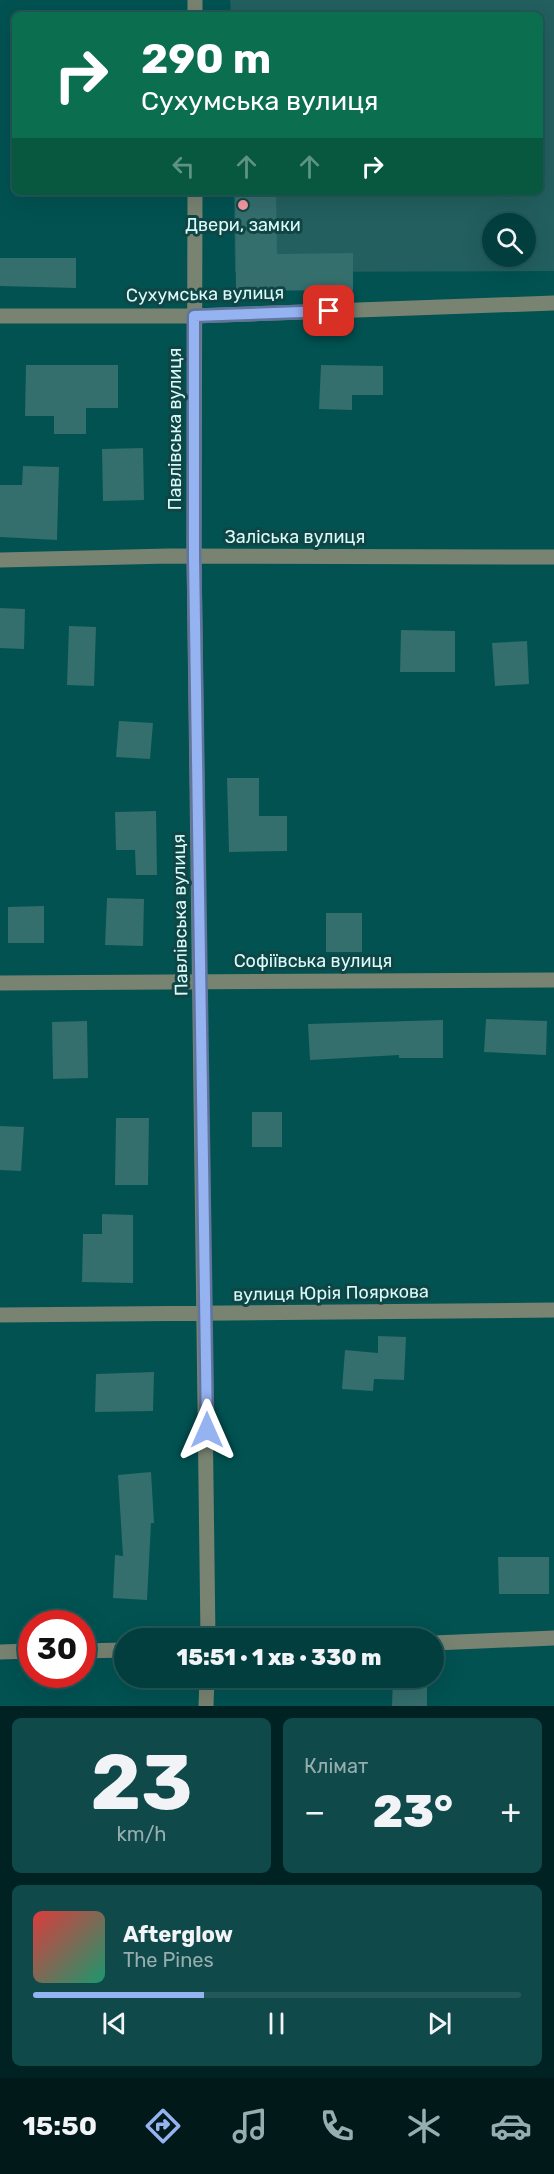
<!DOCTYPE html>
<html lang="uk">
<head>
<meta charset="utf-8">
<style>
	:root { --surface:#023e3e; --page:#104949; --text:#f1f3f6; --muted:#96aeb0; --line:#235758; --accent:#95b2f1 }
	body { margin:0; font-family:Rubik,sans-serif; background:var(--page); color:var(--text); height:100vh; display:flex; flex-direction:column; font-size:22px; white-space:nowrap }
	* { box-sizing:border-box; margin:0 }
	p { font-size:20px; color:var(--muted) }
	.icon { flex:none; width:33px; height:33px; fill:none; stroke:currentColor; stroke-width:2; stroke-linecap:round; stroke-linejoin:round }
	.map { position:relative; height:1706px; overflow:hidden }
	.details { display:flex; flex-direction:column; gap:12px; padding:12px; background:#012222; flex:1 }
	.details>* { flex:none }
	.guide { position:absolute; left:12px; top:12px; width:531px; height:183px; border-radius:9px; box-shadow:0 6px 24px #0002,0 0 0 2px var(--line); background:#0b6e4f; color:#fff; overflow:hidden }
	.tools { position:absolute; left:482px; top:213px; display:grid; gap:12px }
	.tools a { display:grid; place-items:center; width:54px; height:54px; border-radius:50%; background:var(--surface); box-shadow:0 6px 24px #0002,0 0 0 2px var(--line); font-size:30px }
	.speed { position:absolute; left:18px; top:1610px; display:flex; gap:12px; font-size:30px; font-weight:700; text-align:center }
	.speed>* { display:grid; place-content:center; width:78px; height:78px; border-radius:50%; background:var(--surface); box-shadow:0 6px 24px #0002,0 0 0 2px var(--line); line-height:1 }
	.speed .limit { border:9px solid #d22; background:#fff; color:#111 }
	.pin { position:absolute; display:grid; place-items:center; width:51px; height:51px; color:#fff; margin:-26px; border-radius:12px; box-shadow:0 3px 9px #0006 }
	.me { position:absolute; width:66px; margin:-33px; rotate:0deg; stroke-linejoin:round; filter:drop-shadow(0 0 4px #0008) }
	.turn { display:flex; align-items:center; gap:21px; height:126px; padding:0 30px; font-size:27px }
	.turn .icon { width:78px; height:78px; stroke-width:2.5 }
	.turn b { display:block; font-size:42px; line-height:51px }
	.lanes { display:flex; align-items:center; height:57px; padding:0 30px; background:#0003; justify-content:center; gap:30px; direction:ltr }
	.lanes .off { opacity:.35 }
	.big { font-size:45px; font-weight:800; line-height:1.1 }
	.details .card { flex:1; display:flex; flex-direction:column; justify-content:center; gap:9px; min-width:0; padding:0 21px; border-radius:9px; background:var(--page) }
	.details .dial { align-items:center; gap:0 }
	.dial b { font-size:78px; line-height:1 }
	.song { display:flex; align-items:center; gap:18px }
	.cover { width:72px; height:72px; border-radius:9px; background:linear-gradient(135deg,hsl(0 70% 55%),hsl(160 70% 35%)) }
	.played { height:6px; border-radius:3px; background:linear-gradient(90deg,var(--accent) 35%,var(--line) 35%) }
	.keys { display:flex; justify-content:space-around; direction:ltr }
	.heat { display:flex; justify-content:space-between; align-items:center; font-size:33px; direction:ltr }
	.details .tiles { flex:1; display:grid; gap:12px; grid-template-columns:1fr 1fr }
	.card:last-child { grid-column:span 2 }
	.trip { position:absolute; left:114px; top:1628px; width:330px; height:60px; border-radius:30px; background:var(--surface); box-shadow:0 6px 24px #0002,0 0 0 2px var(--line); font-weight:800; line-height:60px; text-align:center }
	.tab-bar { display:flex; height:96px; justify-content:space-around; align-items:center; background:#011919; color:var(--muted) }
	.tab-bar .icon { width:42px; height:42px }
	.tab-bar .current { color:var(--accent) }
	.tab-bar b { font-size:27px; color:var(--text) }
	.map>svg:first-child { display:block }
	.built { fill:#235f5f; fill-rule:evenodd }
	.building { fill:#346e6d }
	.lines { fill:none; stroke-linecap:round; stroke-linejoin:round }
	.minor { stroke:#788371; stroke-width:15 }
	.route-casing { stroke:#61749d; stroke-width:15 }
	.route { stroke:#95b2f1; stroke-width:10 }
	.poi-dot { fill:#f49aa2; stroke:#104545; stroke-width:2 }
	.labels { text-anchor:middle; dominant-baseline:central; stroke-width:6; stroke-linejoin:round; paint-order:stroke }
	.poi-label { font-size:18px; fill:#dafbfa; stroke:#104545 }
	.street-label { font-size:18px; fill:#dafbfa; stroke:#104545 }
</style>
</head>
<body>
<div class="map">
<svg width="554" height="1706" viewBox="0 0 554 1706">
	<rect width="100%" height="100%" fill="#025252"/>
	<path class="built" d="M 230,0 L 554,0 L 554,271 L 235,272 L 234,192 L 540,192 L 540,15 L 231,15 ZM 492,224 L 525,224 L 525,256 L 492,256 Z"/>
	<path class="building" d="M 235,192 L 276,192 L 277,254 L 353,253 L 353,290 L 236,291 Z
		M 0,258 L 76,258 L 76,288 L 0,286 Z
		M 26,365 L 118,365 L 118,408 L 86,408 L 86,434 L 54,434 L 54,416 L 25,416 Z
		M 321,365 L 383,366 L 383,395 L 352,395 L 352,410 L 319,409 Z
		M 143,448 L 144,500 L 103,501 L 102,449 Z
		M 23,466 L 59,467 L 57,540 L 0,537 L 0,485 L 22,485 Z
		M 0,608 L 25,609 L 24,649 L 0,648 Z
		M 69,626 L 96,627 L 94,686 L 67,685 Z
		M 401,630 L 455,631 L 455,672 L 400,672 Z
		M 527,641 L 529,684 L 495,686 L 492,643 Z
		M 119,721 L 153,723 L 150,759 L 116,757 Z
		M 227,778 L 259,778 L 259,816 L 287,816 L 287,851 L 229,852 Z
		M 156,811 L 157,875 L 136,875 L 135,850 L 116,850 L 115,812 Z
		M 107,898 L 144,899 L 143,946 L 105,945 Z
		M 44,906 L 44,943 L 8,943 L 8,907 Z
		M 326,913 L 362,913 L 362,952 L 326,952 Z
		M 486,1019 L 547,1021 L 546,1055 L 484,1052 Z
		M 443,1020 L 443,1058 L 399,1058 L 399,1055 L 310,1060 L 308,1024 Z
		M 87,1021 L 88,1078 L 53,1079 L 52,1022 Z
		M 252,1112 L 282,1112 L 282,1147 L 252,1147 Z
		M 116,1118 L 149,1118 L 148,1185 L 115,1185 Z
		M 0,1126 L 24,1127 L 21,1171 L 0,1170 Z
		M 102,1214 L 133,1215 L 133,1283 L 82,1282 L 83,1234 L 102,1234 Z
		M 378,1336 L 406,1337 L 404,1380 L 374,1379 L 373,1391 L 342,1389 L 345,1350 L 378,1353 Z
		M 154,1372 L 153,1411 L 95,1412 L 96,1374 Z
		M 151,1472 L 154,1523 L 151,1523 L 147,1600 L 113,1598 L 115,1555 L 123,1556 L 118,1475 Z
		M 498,1557 L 549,1557 L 549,1594 L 499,1594 Z
		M 393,1677 L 427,1677 L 427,1706 L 392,1706 Z"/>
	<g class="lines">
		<path class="minor" d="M 195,15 L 195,0
			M 195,192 L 194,556 L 208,1638
			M 0,316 L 194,316 L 554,303
			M 0,560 L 170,556 L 554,557
			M 0,983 L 554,980
			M 0,1315 L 554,1310
			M 434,1643 L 554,1638
			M 82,1651 L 124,1650
			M 0,1652 L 32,1651
			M 206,1706 L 207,1677"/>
	</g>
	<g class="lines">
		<g class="route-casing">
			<path id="route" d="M 207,1430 L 194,556 L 194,316 L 329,311"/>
		</g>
		<use href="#route" class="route"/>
	</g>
	<circle class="poi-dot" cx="243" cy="205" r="6"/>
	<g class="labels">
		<g class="poi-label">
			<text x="243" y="225">Двери, замки</text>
		</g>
		<g class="street-label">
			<text transform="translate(205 294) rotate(-1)">Сухумська вулиця</text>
			<text transform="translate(175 429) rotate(-90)">Павлівська вулиця</text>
			<text x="295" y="537">Заліська вулиця</text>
			<text transform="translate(180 915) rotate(-91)">Павлівська вулиця</text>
			<text x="313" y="961">Софіївська вулиця</text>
			<text transform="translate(331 1293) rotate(-1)">вулиця Юрія Пояркова</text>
		</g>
	</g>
</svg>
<div class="tools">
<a><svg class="icon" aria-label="search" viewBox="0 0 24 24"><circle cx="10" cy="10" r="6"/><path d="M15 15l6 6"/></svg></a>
</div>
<div class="speed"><div class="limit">30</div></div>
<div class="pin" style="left:329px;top:311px;background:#d93025"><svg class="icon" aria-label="arrive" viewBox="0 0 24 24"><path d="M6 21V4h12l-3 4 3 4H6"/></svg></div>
<svg class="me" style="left:207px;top:1430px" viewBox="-20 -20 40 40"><path d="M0-17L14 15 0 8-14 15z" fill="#95b2f1" stroke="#fff" stroke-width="4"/></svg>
<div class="trip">15:51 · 1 хв · 330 m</div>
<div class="guide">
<div class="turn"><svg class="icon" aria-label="right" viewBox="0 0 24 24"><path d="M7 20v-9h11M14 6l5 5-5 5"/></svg><div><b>290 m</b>Сухумська вулиця</div></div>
<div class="lanes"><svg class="icon off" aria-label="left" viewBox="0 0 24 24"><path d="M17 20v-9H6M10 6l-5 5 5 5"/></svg><svg class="icon off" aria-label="ahead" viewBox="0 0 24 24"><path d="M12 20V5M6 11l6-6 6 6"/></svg><svg class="icon off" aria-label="ahead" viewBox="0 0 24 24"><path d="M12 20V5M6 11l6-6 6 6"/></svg><svg class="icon" aria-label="right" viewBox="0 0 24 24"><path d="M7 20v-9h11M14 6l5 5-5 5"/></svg></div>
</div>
</div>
<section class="details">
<div class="tiles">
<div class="card dial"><b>23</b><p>km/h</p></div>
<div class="card"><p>Клімат</p>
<div class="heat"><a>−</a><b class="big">23°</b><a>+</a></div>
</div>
<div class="card">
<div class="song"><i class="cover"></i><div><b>Afterglow</b><p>The Pines</p></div></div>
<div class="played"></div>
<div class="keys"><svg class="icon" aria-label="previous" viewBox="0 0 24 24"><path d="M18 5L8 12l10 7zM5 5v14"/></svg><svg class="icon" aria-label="pause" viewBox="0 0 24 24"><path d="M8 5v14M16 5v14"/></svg><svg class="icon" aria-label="next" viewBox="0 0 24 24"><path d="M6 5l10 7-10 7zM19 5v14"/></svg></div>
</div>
</div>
</section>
<nav class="tab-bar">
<b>15:50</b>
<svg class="icon current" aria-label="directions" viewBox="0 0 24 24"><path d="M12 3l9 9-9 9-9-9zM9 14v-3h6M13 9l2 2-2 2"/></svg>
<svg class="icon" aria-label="music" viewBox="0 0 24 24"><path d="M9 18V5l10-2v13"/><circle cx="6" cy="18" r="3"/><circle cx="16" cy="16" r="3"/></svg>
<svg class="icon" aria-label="phone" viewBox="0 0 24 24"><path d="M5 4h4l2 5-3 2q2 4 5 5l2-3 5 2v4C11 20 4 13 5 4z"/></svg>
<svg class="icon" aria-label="climate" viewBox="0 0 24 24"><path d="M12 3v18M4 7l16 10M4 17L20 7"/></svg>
<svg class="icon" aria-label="car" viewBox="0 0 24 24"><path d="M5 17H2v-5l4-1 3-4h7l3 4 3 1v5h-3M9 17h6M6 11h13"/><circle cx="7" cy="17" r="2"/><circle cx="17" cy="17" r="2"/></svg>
</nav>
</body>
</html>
